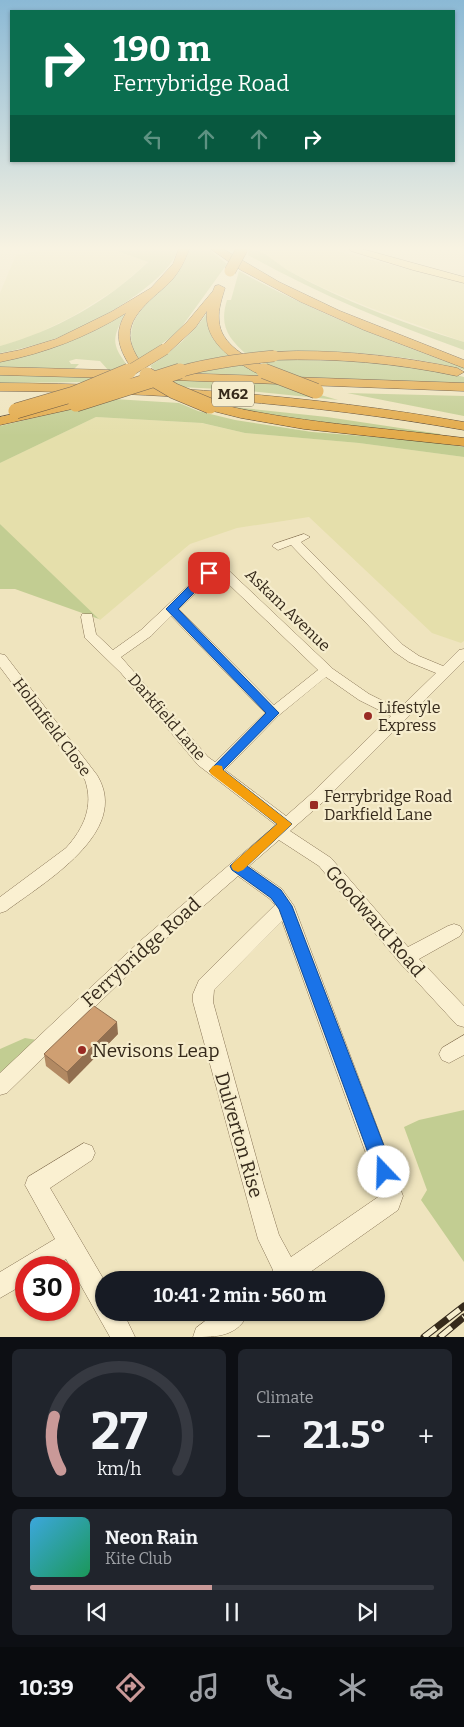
<!DOCTYPE html>
<html lang="en">
<head>
<meta charset="utf-8">
<style>
	:root { --surface:#171b24; --page:#20242c; --text:#f1f3f6; --muted:#9ea1a6; --line:#363941; --accent:#c99998 }
	body { margin:0; font-family:Bitter,serif; background:var(--page); color:var(--text); height:100vh; display:flex; flex-direction:column; font-size:19px; white-space:nowrap }
	* { box-sizing:border-box; margin:0 }
	p { font-size:16px; color:var(--muted) }
	.icon { flex:none; width:28px; height:28px; fill:none; stroke:currentColor; stroke-width:2; stroke-linecap:round; stroke-linejoin:round }
	.map { position:relative; height:1337px; overflow:hidden }
	.details { display:flex; flex-direction:column; gap:12px; padding:12px; background:#0d0f14; flex:1 }
	.details>* { flex:none }
	.top-card { position:absolute; left:10px; top:10px; width:445px; height:152px; border-radius:0px; box-shadow:0 1px 4px #0004; background:#0b6e4f; color:#fff; overflow:hidden }
	.speed { position:absolute; left:15px; top:1256px; display:flex; gap:10px; font-size:25px; font-weight:700; text-align:center }
	.speed>* { display:grid; place-content:center; width:65px; height:65px; border-radius:50%; background:var(--surface); box-shadow:0 1px 4px #0004; line-height:1 }
	.speed .limit { border:8px solid #d22; background:#fff; color:#111 }
	.pin { position:absolute; display:grid; place-items:center; width:42px; height:42px; color:#fff; margin:-21px; border-radius:10px; box-shadow:0 2px 8px #0006 }
	.me { position:absolute; width:55px; margin:-28px; rotate:339deg; stroke-linejoin:round; filter:drop-shadow(0 0 4px #0008) }
	.turn { display:flex; align-items:center; gap:18px; height:105px; padding:0 20px; font-size:22px }
	.turn .icon { width:65px; height:65px; stroke-width:2.5 }
	.turn b { display:block; font-size:35px; line-height:42px }
	.lanes { display:flex; align-items:center; height:48px; padding:0 20px; background:#0003; justify-content:center; gap:25px; direction:ltr }
	.lanes .off { opacity:.35 }
	.big { font-size:38px; font-weight:700; line-height:1.1 }
	.details .tile { flex:1; display:flex; flex-direction:column; justify-content:center; gap:8px; min-width:0; padding:0 18px; border-radius:8px; background:var(--page) }
	.details .dial { align-items:center; gap:0 }
	.dial svg { height:130px; overflow:visible; fill:none; stroke:var(--line); stroke-width:7; stroke-linecap:round; text-anchor:middle }
	.dial text { fill:var(--text); stroke:none }
	.song { display:flex; align-items:center; gap:15px }
	.cover { width:60px; height:60px; border-radius:8px; background:linear-gradient(135deg,hsl(200 70% 55%),hsl(150 70% 35%)) }
	.played { height:5px; border-radius:2px; background:linear-gradient(90deg,var(--accent) 45%,var(--line) 45%) }
	.keys { display:flex; justify-content:space-around; direction:ltr }
	.heat { display:flex; justify-content:space-between; align-items:center; font-size:28px; direction:ltr }
	.details .tiles { flex:1; display:grid; gap:12px; grid-template-columns:1fr 1fr }
	.tile:last-child { grid-column:span 2 }
	.trip { position:absolute; left:95px; top:1271px; width:290px; height:50px; border-radius:25px; background:var(--surface); box-shadow:0 1px 4px #0004; font-weight:700; line-height:50px; text-align:center }
	.menu { display:flex; height:80px; justify-content:space-around; align-items:center; background:#090b0e; color:var(--muted) }
	.menu .icon { width:35px; height:35px }
	.menu .on { color:var(--accent) }
	.menu b { font-size:22px; color:var(--text) }
	.map>svg:first-child { display:block }
	.farmland { fill:#e5dfab }
	.green { fill:#c2cd92 }
	.lines { fill:none; stroke-linecap:round; stroke-linejoin:round }
	.minor-casing { stroke:#887456; stroke-width:1 }
	.major-casing { stroke:#55412b; stroke-width:1 }
	.highway-casing { stroke:#55412b; stroke-width:1 }
	.minor { fill:#faf0d1; fill-rule:evenodd }
	.major { fill:#f5dd93; fill-rule:evenodd }
	.highway { fill:#e3aa4a; fill-rule:evenodd }
	.rail-casing { stroke:#362a1b; stroke-width:7 }
	.rail { stroke:#f6edcd; stroke-width:5; stroke-dasharray:15; stroke-linecap:butt }
	.highway-bridge-far1-casing { stroke:#55412b; stroke-width:12; stroke-linecap:butt }
	.highway-bridge-casing { stroke:#55412b; stroke-width:16; stroke-linecap:butt }
	.highway-bridge-far1 { stroke:#e3aa4a; stroke-width:11 }
	.highway-bridge { stroke:#e3aa4a; stroke-width:15 }
	.wall { fill:#b28962 }
	.shaded-wall { fill:#916f50 }
	.building { fill:#cf9f72; stroke:#916f50 }
	.route { fill:#1a73e8; stroke:#114b97 }
	.slow { fill:#f59e0b }
	.poi-dot { fill:#992b24; stroke:#f6edcd; stroke-width:2 }
	.labels { text-anchor:middle; dominant-baseline:central; stroke-width:4.5; stroke-linejoin:round; paint-order:stroke }
	.shield { fill:#f6edcd; stroke:#706450; stroke-width:1 }
	.shield-label { font-size:15px; font-weight:bold; fill:#362a1b }
	.street-label { font-size:16px; fill:#362a1b; stroke:#f6edcd }
	.poi-label { font-size:16px; fill:#362a1b; stroke:#f6edcd; text-anchor:start }
	.near-street-label { font-size:19px; fill:#362a1b; stroke:#f6edcd }
	.near-poi-label { font-size:19px; fill:#362a1b; stroke:#f6edcd; text-anchor:start }
</style>
</head>
<body>
<div class="map">
<svg width="464" height="1337" viewBox="0 0 464 1337">
	<rect width="100%" height="100%" fill="#efe4be"/>
	<path class="farmland" d="M 49,249 L 112,249 L 148,262 L 118,288 L 73,316 L 29,338 L 0,346 L 0,293 L 16,255 Z
		M 255,249 L 328,249 L 464,283 L 464,342 L 368,307 L 321,287 L 281,267 Z
		M 96,417 L 201,423 L 245,433 L 359,443 L 464,457 L 464,641 L 461,643 L 432,633 L 309,517 L 237,528 L 190,544 L 100,620 L 0,524 L 0,463 Z"/>
	<path class="green" d="M 112,249 L 177,249 C 174,275 111,313 88,325 C 61,338 29,348 0,353 L 0,346 C 54,331 107,302 148,262 Z
		M 189,249 L 208,249 L 227,264 L 178,332 L 141,359 L 138,358 C 134,354 133,350 132,345 C 123,302 182,288 189,249 Z
		M 249,249 C 263,249 277,264 289,271 C 343,301 405,324 464,342 L 464,350 C 389,323 317,294 248,255 Z
		M 239,271 C 311,311 387,340 464,368 L 464,370 C 393,351 320,349 247,355 C 228,338 219,326 227,300 L 231,300 Z
		M 209,310 L 213,337 L 229,356 L 157,372 L 150,366 C 174,350 193,334 209,310 Z
		M 125,313 C 114,337 109,342 128,366 L 118,371 L 109,371 L 100,361 L 76,359 L 69,361 L 71,364 L 79,364 L 74,369 L 0,367 L 0,359 L 31,353 Z
		M 279,360 C 340,360 405,361 464,377 L 464,383 L 295,377 L 259,362 Z
		M 242,364 L 263,376 L 195,373 Z
		M 0,374 L 105,376 L 92,382 L 0,383 Z
		M 172,379 L 279,383 L 338,400 L 238,390 L 181,387 L 170,381 Z
		M 347,393 L 464,396 L 464,416 Z
		M 114,399 L 179,403 L 198,411 L 235,420 L 312,432 L 426,441 L 464,447 L 464,457 L 359,443 L 245,433 L 202,423 L 96,417 L 0,463 L 0,426 Z
		M 234,407 L 327,417 L 440,434 L 441,436 C 372,429 300,426 234,407 Z
		M 0,524 L 99,619 L 15,589 L 0,589 Z
		M 25,1038 L 37,1040 L 0,1074 L 0,1049 Z
		M 464,1110 L 464,1262 L 421,1200 L 427,1190 L 404,1127 L 419,1120 Z"/>
	<g class="lines">
		<g class="minor-casing">
			<path id="minor" d="M 304,534 L 310,537 L 301,542 L 403,645 L 419,656 L 443,666 L 459,650 L 464,649 L 464,661 L 323,802 L 290,831 L 331,858 L 408,947 L 448,926 L 454,924 L 460,926 L 463,931 L 460,936 L 419,959 L 464,1006 L 464,1027 L 457,1025 L 399,962 L 319,866 L 279,840 L 249,866 L 282,889 L 294,906 L 403,1196 L 398,1210 L 299,1280 L 267,1280 L 273,1270 L 258,1239 L 193,1002 L 193,994 L 199,980 L 275,905 L 270,899 L 238,876 L 151,952 L 7,1093 L 0,1095 L 0,1073 L 139,942 L 276,825 L 198,765 L 121,673 L 85,638 L 81,617 L 82,614 L 92,614 L 96,634 L 113,650 L 141,630 L 205,570 L 220,565 L 224,566 L 333,669 L 369,694 L 399,709 L 436,673 L 409,662 L 393,651 L 291,545 L 278,550 L 272,546 L 274,544 ZM 218,574 L 318,670 L 274,705 L 179,609 L 213,576 ZM 171,616 L 265,713 L 215,762 L 208,757 L 121,657 L 151,636 ZM 326,677 L 359,700 L 391,716 L 311,794 L 286,816 L 225,770 L 278,716 ZM 282,921 L 381,1195 L 291,1257 L 279,1235 L 264,1186 L 213,1002 L 214,990 Z
				M 0,654 L 5,655 L 97,775 C 132,832 43,883 6,911 L 0,913 L 0,897 L 66,848 C 84,828 94,806 85,780 L 0,667 Z
				M 464,1035 L 464,1055 L 449,1063 L 442,1060 L 439,1054 L 442,1048 Z
				M 84,1143 L 92,1146 L 95,1153 L 92,1160 L 50,1188 L 104,1280 L 104,1312 L 123,1312 L 135,1337 L 110,1337 L 66,1259 L 52,1268 L 26,1268 L 26,1283 L 0,1298 L 0,1272 L 55,1239 L 25,1185 L 28,1177 Z
				M 217,1312 L 249,1312 C 238,1337 217,1337 193,1337 L 196,1328 Z"/>
		</g>
		<g class="major-casing">
			<path id="major" d="M 350,249 L 362,249 L 464,277 L 464,283 L 413,270 L 351,251 Z"/>
		</g>
		<g class="highway-casing">
			<path id="highway" d="M 179,249 L 189,249 C 185,261 180,270 172,280 C 156,297 121,317 132,346 C 134,352 138,358 141,363 L 140,366 L 130,366 C 118,347 114,332 126,313 C 87,337 46,353 0,362 L 0,354 L 20,350 L 56,339 L 111,312 L 151,288 L 173,264 Z
				M 211,249 L 223,249 L 279,282 L 340,311 L 464,360 L 464,368 L 364,330 L 301,302 L 241,270 Z
				M 219,285 L 225,288 C 222,298 218,309 219,320 C 220,345 248,358 268,368 L 269,371 L 268,374 C 259,376 253,371 246,367 C 225,355 204,337 207,311 L 195,328 L 169,352 L 165,353 L 159,349 L 187,322 L 213,291 L 215,286 Z
				M 297,351 C 352,351 404,357 457,368 L 464,372 L 457,376 C 396,363 336,358 274,360 L 268,356 L 274,352 Z
				M 0,367 L 110,370 L 117,374 L 110,378 L 0,375 Z
				M 177,373 L 464,383 L 464,391 L 172,380 L 170,377 Z
				M 0,383 C 156,384 310,395 464,422 L 464,430 C 309,403 157,392 0,391 Z
				M 76,400 L 81,401 L 83,404 L 81,407 L 0,425 L 0,417 Z
				M 210,402 C 294,423 378,427 464,438 L 464,446 L 304,429 L 241,418 L 205,409 L 203,406 Z"/>
		</g>
		<use href="#minor" class="minor"/>
		<use href="#major" class="major"/>
		<use href="#highway" class="highway"/>
		<g class="rail-casing">
			<path id="rail" d="M 424,1337 L 464,1306
				M 440,1337 L 464,1317"/>
		</g>
		<use href="#rail" class="rail"/>
		<g class="highway-bridge-far1-casing">
			<path id="highway-bridge-far1" d="M 230,271 L 242,249
				M 263,371 L 267,373
				M 126,373 L 165,349
				M 176,373 C 208,363 241,359 274,356"/>
		</g>
		<g class="highway-bridge-casing">
			<path id="highway-bridge" d="M 264,371 L 316,391
				M 147,375 L 174,391 L 210,406
				M 76,404 L 180,371
				M 16,411 L 74,394 L 129,371"/>
		</g>
		<use href="#highway-bridge-far1" class="highway-bridge-far1"/>
		<use href="#highway-bridge" class="highway-bridge"/>
	</g>
	<path class="wall" d="M 118,1034 L 69,1084 L 46,1066 L 44,1054 Z"/>
	<path class="shaded-wall" d="M 117,1022 L 118,1034 L 69,1084 L 67,1072 Z"/>
	<path class="building" d="M 94,1006 L 117,1022 L 67,1072 L 44,1054 Z"/>
	<linearGradient id="sky" x2="0" y2="1"><stop stop-color="#8bb9d5"/><stop offset="0.57" stop-color="#f8f3e2"/><stop offset="1" stop-color="#f8f3e2" stop-opacity="0"/></linearGradient>
	<rect width="464" height="436" fill="url(#sky)"/>
	<path class="route" d="M 205,570 L 213,570 L 214,573 L 178,609 L 279,713 L 223,770 L 292,824 L 247,866 L 281,890 L 292,906 L 394,1172 L 391,1178 L 384,1181 L 378,1178 L 375,1172 L 279,909 L 271,898 L 232,870 L 230,866 L 277,824 L 209,771 L 266,713 L 166,609 Z"/>
	<path class="slow" d="M 217,765 L 222,766 L 223,770 L 292,824 L 243,870 L 238,872 L 233,870 L 231,866 L 233,863 L 277,824 L 211,774 L 209,771 L 213,766 Z"/>
	<g class="poi-dot">
		<circle cx="368" cy="716" r="5"/>
		<rect x="309" y="800" width="10" height="10" rx="2.5"/>
		<circle cx="82" cy="1050" r="5"/>
	</g>
	<g class="labels">
		<rect class="shield" x="212" y="381.5" width="42" height="25" rx="4"/>
		<g class="shield-label">
			<text x="233" y="394">M62</text>
		</g>
		<g class="street-label">
			<text transform="translate(288 610) rotate(44)">Askam Avenue</text>
			<text transform="translate(167 717) rotate(49)">Darkfield Lane</text>
			<text transform="translate(52 727) rotate(53)">Holmfield Close</text>
		</g>
		<g class="poi-label">
			<text x="378" y="707">Lifestyle<tspan x="378" dy="18">Express</tspan></text>
			<text x="324" y="796">Ferrybridge Road<tspan x="324" dy="18">Darkfield Lane</tspan></text>
		</g>
		<g class="near-street-label">
			<text transform="translate(375 921) rotate(49)">Goodward Road</text>
			<text transform="translate(141 952) rotate(-42)">Ferrybridge Road</text>
			<text transform="translate(239 1135) rotate(74)">Dulverton Rise</text>
		</g>
		<g class="near-poi-label">
			<text x="92" y="1050">Nevisons Leap</text>
		</g>
	</g>
</svg>
<div class="speed"><div class="limit">30</div></div>
<div class="pin" style="left:209px;top:573px;background:#d93025"><svg class="icon" aria-label="arrive" viewBox="0 0 24 24"><path d="M6 21V4h12l-3 4 3 4H6"/></svg></div>
<svg class="me" style="left:384px;top:1172px" viewBox="-20 -20 40 40"><circle r="19" fill="#fff"/><path d="M0-13L10 11 0 6-10 11z" fill="#1a73e8"/></svg>
<div class="trip">10:41 · 2 min · 560 m</div>
<div class="top-card">
<div class="turn"><svg class="icon" aria-label="right" viewBox="0 0 24 24"><path d="M7 20v-9h11M14 6l5 5-5 5"/></svg><div><b>190 m</b>Ferrybridge Road</div></div>
<div class="lanes"><svg class="icon off" aria-label="left" viewBox="0 0 24 24"><path d="M17 20v-9H6M10 6l-5 5 5 5"/></svg><svg class="icon off" aria-label="ahead" viewBox="0 0 24 24"><path d="M12 20V5M6 11l6-6 6 6"/></svg><svg class="icon off" aria-label="ahead" viewBox="0 0 24 24"><path d="M12 20V5M6 11l6-6 6 6"/></svg><svg class="icon" aria-label="right" viewBox="0 0 24 24"><path d="M7 20v-9h11M14 6l5 5-5 5"/></svg></div>
</div>
</div>
<section class="details">
<div class="tiles">
<div class="tile dial"><svg viewBox="0 0 100 80">
<path d="M14 69A42 42 0 1 1 86 69"/>
<path d="M14 69A42 42 0 0 1 10 36" stroke="#c99998"/>
<text x="50" y="56" font-size="32" font-weight="700">27</text>
<text x="50" y="72" font-size="11">km/h</text>
</svg></div>
<div class="tile"><p>Climate</p>
<div class="heat"><a>−</a><b class="big">21.5°</b><a>+</a></div>
</div>
<div class="tile">
<div class="song"><i class="cover"></i><div><b>Neon Rain</b><p>Kite Club</p></div></div>
<div class="played"></div>
<div class="keys"><svg class="icon" aria-label="previous" viewBox="0 0 24 24"><path d="M18 5L8 12l10 7zM5 5v14"/></svg><svg class="icon" aria-label="pause" viewBox="0 0 24 24"><path d="M8 5v14M16 5v14"/></svg><svg class="icon" aria-label="next" viewBox="0 0 24 24"><path d="M6 5l10 7-10 7zM19 5v14"/></svg></div>
</div>
</div>
</section>
<nav class="menu">
<b>10:39</b>
<svg class="icon on" aria-label="directions" viewBox="0 0 24 24"><path d="M12 3l9 9-9 9-9-9zM9 14v-3h6M13 9l2 2-2 2"/></svg>
<svg class="icon" aria-label="music" viewBox="0 0 24 24"><path d="M9 18V5l10-2v13"/><circle cx="6" cy="18" r="3"/><circle cx="16" cy="16" r="3"/></svg>
<svg class="icon" aria-label="phone" viewBox="0 0 24 24"><path d="M5 4h4l2 5-3 2q2 4 5 5l2-3 5 2v4C11 20 4 13 5 4z"/></svg>
<svg class="icon" aria-label="climate" viewBox="0 0 24 24"><path d="M12 3v18M4 7l16 10M4 17L20 7"/></svg>
<svg class="icon" aria-label="car" viewBox="0 0 24 24"><path d="M5 17H2v-5l4-1 3-4h7l3 4 3 1v5h-3M9 17h6M6 11h13"/><circle cx="7" cy="17" r="2"/><circle cx="17" cy="17" r="2"/></svg>
</nav>
</body>
</html>
